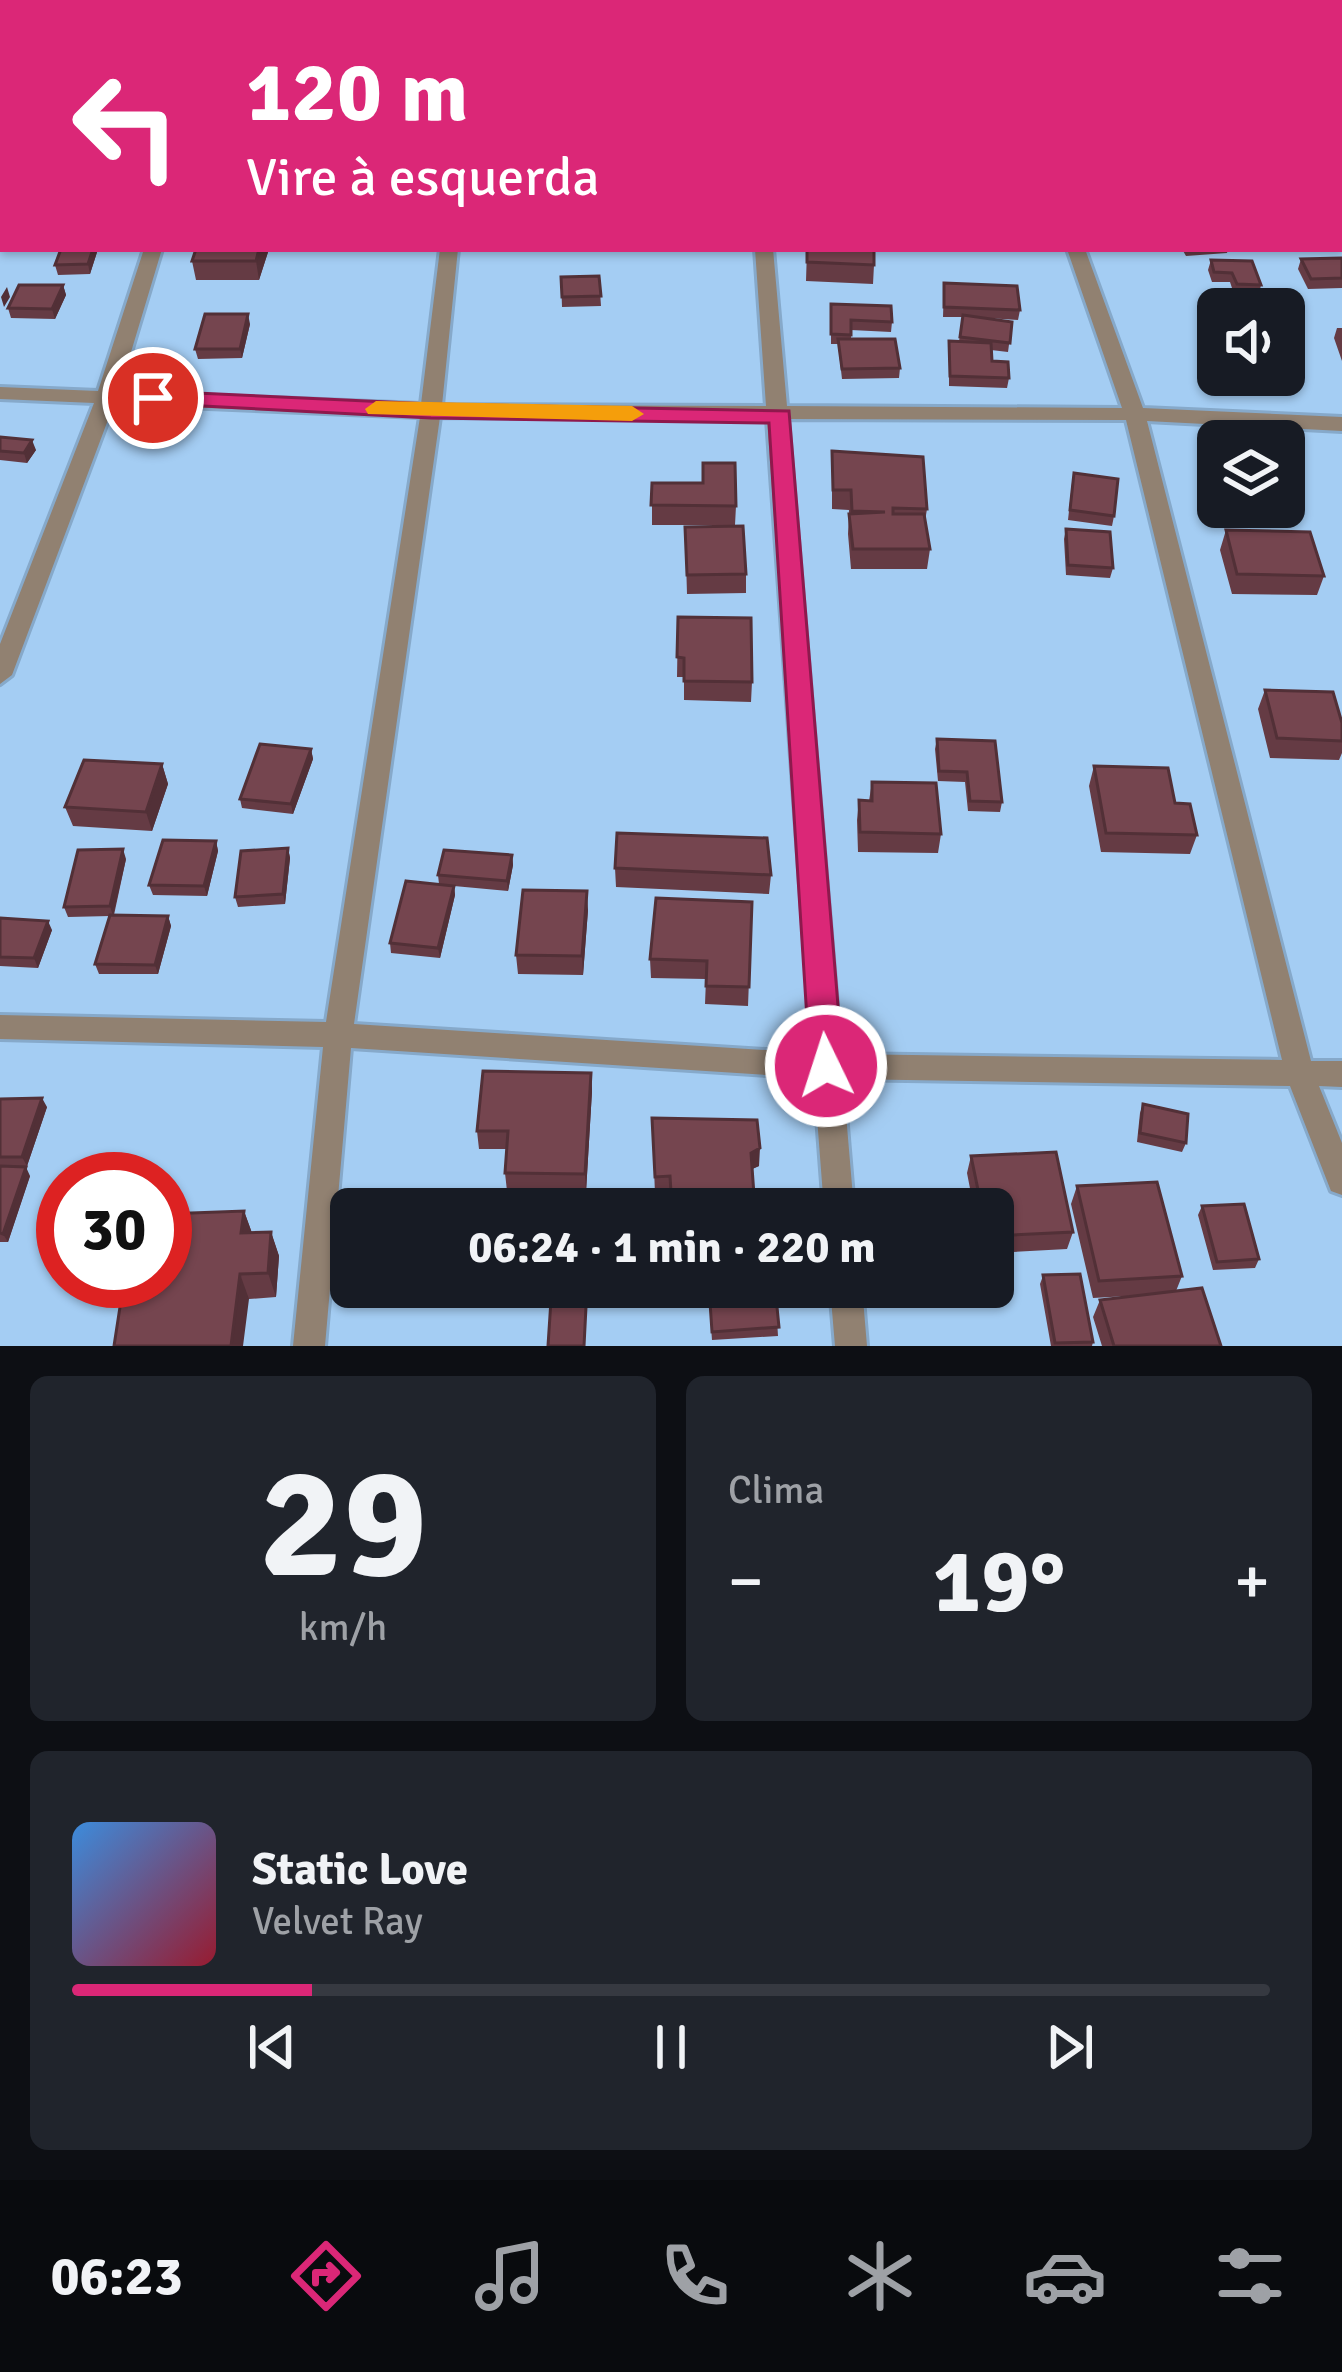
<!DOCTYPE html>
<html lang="pt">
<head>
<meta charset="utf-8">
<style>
	:root { --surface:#171b24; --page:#20242c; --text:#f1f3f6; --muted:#9ea1a6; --line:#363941; --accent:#db2777 }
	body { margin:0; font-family:Signika,sans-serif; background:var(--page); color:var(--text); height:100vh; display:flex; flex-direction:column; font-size:45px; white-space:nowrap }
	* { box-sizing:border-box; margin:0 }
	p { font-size:39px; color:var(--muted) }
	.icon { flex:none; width:66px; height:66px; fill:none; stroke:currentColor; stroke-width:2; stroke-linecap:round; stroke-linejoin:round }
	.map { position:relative; height:1346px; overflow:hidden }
	.sheet { display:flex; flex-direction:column; gap:30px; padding:30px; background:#0d0f14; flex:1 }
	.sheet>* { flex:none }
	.hud { position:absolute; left:0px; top:0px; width:1344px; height:252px; box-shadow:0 3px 9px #0004; background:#db2777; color:#fff; overflow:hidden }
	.buttons { position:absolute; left:1197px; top:288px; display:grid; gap:24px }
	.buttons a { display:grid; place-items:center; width:108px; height:108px; border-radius:18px; background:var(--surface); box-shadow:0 3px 9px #0004; font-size:60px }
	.speed { position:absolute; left:36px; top:1152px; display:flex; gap:24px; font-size:60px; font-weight:700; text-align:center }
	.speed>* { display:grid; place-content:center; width:156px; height:156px; border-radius:50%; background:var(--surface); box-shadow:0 3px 9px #0004; line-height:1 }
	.speed .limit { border:18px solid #d22; background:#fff; color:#111 }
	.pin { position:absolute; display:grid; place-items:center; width:102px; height:102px; color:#fff; margin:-51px; border:6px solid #fff; border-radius:50%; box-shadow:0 3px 12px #0007 }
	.me { position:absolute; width:132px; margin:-66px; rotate:356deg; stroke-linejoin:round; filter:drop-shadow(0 0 9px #0008) }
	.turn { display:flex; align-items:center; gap:42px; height:252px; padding:0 48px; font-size:54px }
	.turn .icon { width:156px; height:156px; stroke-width:2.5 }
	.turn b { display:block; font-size:84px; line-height:102px }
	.big { font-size:90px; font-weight:800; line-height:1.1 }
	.sheet .widget { flex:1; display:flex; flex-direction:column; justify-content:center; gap:18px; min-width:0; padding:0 42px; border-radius:18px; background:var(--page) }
	.sheet .dial { align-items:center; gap:0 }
	.dial b { font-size:156px; line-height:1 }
	.song { display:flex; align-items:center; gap:36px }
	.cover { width:144px; height:144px; border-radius:18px; background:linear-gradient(135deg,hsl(210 70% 55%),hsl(350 70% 35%)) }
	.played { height:12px; border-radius:6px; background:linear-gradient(90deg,var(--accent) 20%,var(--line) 20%) }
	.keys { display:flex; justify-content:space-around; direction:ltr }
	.heat { display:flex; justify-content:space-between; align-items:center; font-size:66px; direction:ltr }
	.sheet .tiles { flex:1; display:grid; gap:30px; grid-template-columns:1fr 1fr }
	.widget:last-child { grid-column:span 2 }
	.trip { position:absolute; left:330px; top:1188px; width:684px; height:120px; border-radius:18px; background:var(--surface); box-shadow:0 3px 9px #0004; font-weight:800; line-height:120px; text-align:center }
	.tabs { display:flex; height:192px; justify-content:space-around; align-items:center; background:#090b0e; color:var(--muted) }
	.tabs .icon { width:84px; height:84px }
	.tabs .selected { color:var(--accent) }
	.tabs b { font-size:54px; color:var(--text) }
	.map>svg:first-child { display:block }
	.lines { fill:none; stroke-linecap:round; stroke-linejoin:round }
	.minor-casing { stroke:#86a9ca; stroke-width:6 }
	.minor { fill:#918171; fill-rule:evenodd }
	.wall { fill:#653b44 }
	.shaded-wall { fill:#523037 }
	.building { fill:#75454f; stroke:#523037; stroke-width:3 }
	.route { fill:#db2777; stroke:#8e194d; stroke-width:3 }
	.slow { fill:#f59e0b }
</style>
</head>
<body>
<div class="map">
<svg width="1342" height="1346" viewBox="0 0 1342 1346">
	<rect width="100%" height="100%" fill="#a4cdf3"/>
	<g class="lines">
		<g class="minor-casing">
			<path id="minor" d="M 225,0 L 241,0 L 224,3 Z
				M 470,0 L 486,0 L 469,3 Z
				M 730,0 L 746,0 L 747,3 L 731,3 Z
				M 987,0 L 1003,0 L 1004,3 L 988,3 Z
				M 1247,0 L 1263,0 L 1264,3 L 1248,3 Z
				M 1341,168 L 1342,168 L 1342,180 L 1341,180 Z
				M 144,249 L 162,249 L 119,392 L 421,404 L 440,249 L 458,249 L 442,405 L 766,406 L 755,249 L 773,249 L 787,406 L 1122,408 L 1067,249 L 1085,249 L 1143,408 L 1342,417 L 1342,431 L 1147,421 L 1311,1061 L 1342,1061 L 1342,1087 L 1319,1086 L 1342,1143 L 1342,1195 L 1331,1191 L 1290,1086 L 843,1079 L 854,1209 L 824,1209 L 814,1078 L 351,1048 L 325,1346 L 293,1346 L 323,1047 L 0,1039 L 0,1015 L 326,1022 L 420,417 L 114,404 L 12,675 L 0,684 L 0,644 L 94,403 L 0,399 L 0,387 L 98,391 ZM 440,417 L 767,419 L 812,1053 L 354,1024 ZM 788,419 L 1126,420 L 1282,1060 L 841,1054 Z
				M 830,1287 L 862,1287 L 867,1346 L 835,1346 Z"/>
		</g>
		<use href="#minor" class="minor"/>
	</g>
	<path class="wall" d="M 358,0 L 392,0 L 391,3 L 359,3 Z
		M 1028,0 L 1066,0 L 1066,3 L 1028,3 Z
		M 1070,0 L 1115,0 L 1115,3 L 1071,3 Z
		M 1119,0 L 1161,0 L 1160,3 L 1120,3 Z
		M 98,249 L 90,274 L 58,275 L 55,265 Z
		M 269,249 L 259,280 L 196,280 L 192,261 Z
		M 807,249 L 874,265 L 873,284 L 806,281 Z
		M 1182,249 L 1228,249 L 1227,253 L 1186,256 Z
		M 1286,249 L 1330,249 L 1287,251 Z
		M 1342,258 L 1342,288 L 1308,289 L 1298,269 L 1301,259 Z
		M 1211,260 L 1261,285 L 1259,294 L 1234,294 L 1230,282 L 1212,282 L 1208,270 Z
		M 599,276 L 601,306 L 562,307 L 561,277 Z
		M 944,283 L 1020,310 L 1018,320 L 987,318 L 1012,322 L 1008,352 L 991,350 L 992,361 L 1009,378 L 1007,388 L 949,386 L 949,341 L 959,341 L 963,317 L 943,317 Z
		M 63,285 L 66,295 L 55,319 L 11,318 L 8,308 Z
		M 831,304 L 892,322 L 891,332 L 851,330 L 851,339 L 900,368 L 899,378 L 842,379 L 838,344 L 831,344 Z
		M 250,324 L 242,358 L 198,359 L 195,349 Z
		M 1337,328 L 1342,328 L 1342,361 L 1334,338 Z
		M 1238,375 L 1284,375 L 1295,382 L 1292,392 L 1244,392 Z
		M 0,437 L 36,450 L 27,463 L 0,460 Z
		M 832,451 L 927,509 L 925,521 L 930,549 L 927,569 L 851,569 L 848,534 L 849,510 L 832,509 Z
		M 652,483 L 736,506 L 735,525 L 652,525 Z
		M 1072,483 L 1114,516 L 1112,526 L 1068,520 Z
		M 685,527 L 746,574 L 746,593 L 687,594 Z
		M 1066,529 L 1113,568 L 1110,578 L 1066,575 L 1064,539 Z
		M 1226,530 L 1324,576 L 1317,595 L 1232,594 L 1220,550 Z
		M 678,617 L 752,682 L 751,702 L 684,700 L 684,677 L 677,677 Z
		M 1265,690 L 1342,723 L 1342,753 L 1339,760 L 1270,758 L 1258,709 Z
		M 937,739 L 1002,802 L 1000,812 L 968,811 L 965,782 L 938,781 L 935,749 Z
		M 311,749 L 313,759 L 293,814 L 242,808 L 240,799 Z
		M 162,764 L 168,784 L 152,831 L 73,826 L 65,807 Z
		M 1094,766 L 1175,803 L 1197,835 L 1190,854 L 1101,852 L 1089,786 Z
		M 872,782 L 941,834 L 938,853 L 858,852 L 857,820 L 859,800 L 869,801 Z
		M 216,841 L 218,851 L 207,896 L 153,895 L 149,885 Z
		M 288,848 L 290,858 L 285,904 L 238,907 L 235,897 Z
		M 512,855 L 513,865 L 508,891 L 454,886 L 455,895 L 440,958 L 391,953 L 390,943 L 439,884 L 438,875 Z
		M 126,859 L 114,915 L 168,916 L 171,926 L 158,974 L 99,974 L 95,964 L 110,916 L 68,917 L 64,907 Z
		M 615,868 L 771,875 L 769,894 L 616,887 Z
		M 752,902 L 748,1006 L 705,1004 L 706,979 L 651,978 L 650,959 Z
		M 588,910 L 583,975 L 518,974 L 516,955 Z
		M 0,918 L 52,930 L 38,968 L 0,966 Z
		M 591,1073 L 592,1091 L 586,1192 L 507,1191 L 505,1173 L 507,1149 L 479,1149 L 477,1131 Z
		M 0,1099 L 47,1107 L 27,1166 L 0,1166 Z
		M 1143,1104 L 1186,1143 L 1182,1152 L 1137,1142 L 1140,1113 Z
		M 652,1118 L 759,1166 L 752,1169 L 755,1209 L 671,1209 L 670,1194 L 655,1194 Z
		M 971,1156 L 1073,1232 L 1067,1249 L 993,1253 L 993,1209 L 974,1209 L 967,1173 Z
		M 0,1166 L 30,1176 L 8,1242 L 0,1242 Z
		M 1077,1186 L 1182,1276 L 1176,1291 L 1221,1346 L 1102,1346 L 1093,1317 L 1100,1300 L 1145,1295 L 1093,1298 L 1071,1204 Z
		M 1202,1206 L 1259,1259 L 1255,1268 L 1213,1270 L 1198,1215 Z
		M 244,1211 L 252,1233 L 271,1232 L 279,1256 L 276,1297 L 249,1299 L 114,1346 Z
		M 1043,1276 L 1093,1342 L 1092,1346 L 1051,1346 L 1040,1284 Z
		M 588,1287 L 550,1308 L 512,1308 L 511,1300 Z
		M 708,1287 L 775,1287 L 778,1336 L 712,1340 Z"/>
	<path class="shaded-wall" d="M 93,249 L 98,249 L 90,274 L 88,264 Z
		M 259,249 L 269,249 L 259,280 L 256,261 Z
		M 63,285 L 66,295 L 55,319 L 52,309 Z
		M 7,287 L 10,297 L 4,307 L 1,297 Z
		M 248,314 L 250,324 L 242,358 L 240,349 Z
		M 32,440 L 36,450 L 27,463 L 24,453 Z
		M 311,749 L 313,759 L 293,814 L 291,804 Z
		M 162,764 L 168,784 L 152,831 L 146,812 Z
		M 216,841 L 218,851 L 207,896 L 204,886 Z
		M 288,848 L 290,858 L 285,904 L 283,894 Z
		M 123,849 L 126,859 L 113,916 L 110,906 Z
		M 512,855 L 513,865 L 508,891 L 507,881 Z
		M 454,886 L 455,895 L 440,958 L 438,948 Z
		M 587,891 L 588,910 L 583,975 L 582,956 Z
		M 168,916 L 171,926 L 158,974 L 155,965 Z
		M 48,921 L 52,930 L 38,968 L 34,958 Z
		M 591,1073 L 592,1091 L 586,1192 L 585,1174 Z
		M 42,1098 L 47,1107 L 27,1166 L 22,1157 Z
		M 760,1148 L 759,1166 L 750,1170 L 751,1153 Z
		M 26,1167 L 30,1176 L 8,1242 L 3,1234 Z
		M 244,1211 L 253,1236 L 241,1233 Z
		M 271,1232 L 279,1256 L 276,1297 L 268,1273 Z
		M 240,1274 L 249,1299 L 243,1346 L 231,1346 Z"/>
	<path class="building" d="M 70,0 L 105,0 L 104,3 L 69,3 Z
		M 544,0 L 602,0 L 603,3 L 545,3 Z
		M 923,0 L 962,0 L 963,3 L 923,3 Z
		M 61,249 L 93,249 L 88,264 L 55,265 Z
		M 196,249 L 259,249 L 256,261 L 192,261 Z
		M 807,249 L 874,249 L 874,265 L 807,262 Z
		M 1342,258 L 1342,278 L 1311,279 L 1301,259 Z
		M 1211,260 L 1252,261 L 1261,285 L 1237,284 L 1232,273 L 1214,272 Z
		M 599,276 L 601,296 L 562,297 L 561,277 Z
		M 944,283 L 1017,286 L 1020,310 L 944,307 Z
		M 19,285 L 63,285 L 52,309 L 8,308 Z
		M 831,304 L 891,306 L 892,322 L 851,320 L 851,335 L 831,334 Z
		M 205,314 L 248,314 L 240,349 L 195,349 Z
		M 963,315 L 1012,322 L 1010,343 L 960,337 Z
		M 838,339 L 895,339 L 900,368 L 842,369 Z
		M 949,341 L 991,343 L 992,361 L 1008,362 L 1009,378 L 950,376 Z
		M 1284,355 L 1295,382 L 1247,382 L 1245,375 L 1284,375 Z
		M 0,437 L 32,440 L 24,453 L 0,451 Z
		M 832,451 L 923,457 L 927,509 L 893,508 L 893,514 L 924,514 L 930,549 L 853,549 L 849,514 L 885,512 L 852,511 L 851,490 L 833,490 Z
		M 703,463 L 735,463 L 736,506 L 651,505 L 652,483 L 703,483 Z
		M 1074,473 L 1118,479 L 1114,516 L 1070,510 Z
		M 743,526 L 746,574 L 687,575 L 685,527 Z
		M 1066,529 L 1110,532 L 1113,568 L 1068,565 Z
		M 1226,530 L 1310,532 L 1324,576 L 1237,574 Z
		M 678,617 L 751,618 L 752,682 L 684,681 L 684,658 L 677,657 Z
		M 1265,690 L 1333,692 L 1342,723 L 1342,741 L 1277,738 Z
		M 937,739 L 995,741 L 1002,802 L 970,801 L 967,772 L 939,771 Z
		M 260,744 L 311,749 L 291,804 L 240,799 Z
		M 84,760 L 162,764 L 146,812 L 65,807 Z
		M 1094,766 L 1168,768 L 1175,803 L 1190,804 L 1197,835 L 1106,833 Z
		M 872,782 L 936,783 L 941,834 L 860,832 L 859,800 L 872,801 Z
		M 617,833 L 767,838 L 771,875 L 615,868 Z
		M 163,840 L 216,841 L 204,886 L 149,885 Z
		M 288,848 L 283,894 L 235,897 L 241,851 Z
		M 123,849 L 110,906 L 64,907 L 78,850 Z
		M 444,850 L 512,855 L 507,881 L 438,875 Z
		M 406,881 L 454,886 L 438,948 L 390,943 Z
		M 523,890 L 587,891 L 582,956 L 516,955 Z
		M 656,898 L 752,902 L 749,987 L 706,986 L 707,961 L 650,959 Z
		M 110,915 L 168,916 L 155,965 L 95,964 Z
		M 0,918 L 48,921 L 34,958 L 0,957 Z
		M 483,1071 L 591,1073 L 585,1174 L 505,1173 L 508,1131 L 477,1131 Z
		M 42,1098 L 22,1157 L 0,1157 L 0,1099 Z
		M 1143,1104 L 1188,1114 L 1186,1143 L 1140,1133 Z
		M 652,1118 L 757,1120 L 760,1148 L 751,1153 L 755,1209 L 672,1209 L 670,1176 L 655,1177 Z
		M 1056,1152 L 1073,1232 L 993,1236 L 993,1209 L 982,1209 L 971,1156 Z
		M 0,1166 L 26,1167 L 3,1234 L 0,1233 Z
		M 1157,1182 L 1182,1276 L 1099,1281 L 1077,1186 Z
		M 502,1193 L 565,1196 L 563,1209 L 500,1209 Z
		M 1244,1204 L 1259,1259 L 1217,1262 L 1202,1206 Z
		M 244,1211 L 241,1233 L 271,1232 L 268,1273 L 240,1274 L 231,1346 L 114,1346 L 124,1281 L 165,1281 L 165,1214 Z
		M 1080,1274 L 1093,1342 L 1055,1343 L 1043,1275 Z
		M 512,1287 L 587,1287 L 584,1346 L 548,1346 L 551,1300 L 511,1300 Z
		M 709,1287 L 775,1287 L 779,1327 L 712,1332 Z
		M 1202,1288 L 1221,1346 L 1114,1346 L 1100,1300 Z"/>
	<path class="route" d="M 153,391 L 431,404 L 789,411 L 843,1066 L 838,1077 L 826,1081 L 815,1077 L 810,1066 L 769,423 L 431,418 L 145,403 L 141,398 Z"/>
	<path class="slow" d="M 376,401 L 632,406 L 644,414 L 632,421 L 368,414 L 365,409 Z"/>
</svg>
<div class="buttons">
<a><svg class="icon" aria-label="sound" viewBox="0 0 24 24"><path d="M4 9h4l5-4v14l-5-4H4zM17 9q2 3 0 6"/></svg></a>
<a><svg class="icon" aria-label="layers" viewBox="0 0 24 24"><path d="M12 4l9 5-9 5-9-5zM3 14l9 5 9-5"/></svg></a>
</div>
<div class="speed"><div class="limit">30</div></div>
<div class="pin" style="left:153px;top:398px;background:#d93025"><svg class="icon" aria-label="arrive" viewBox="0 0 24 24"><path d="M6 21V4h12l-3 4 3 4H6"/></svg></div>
<svg class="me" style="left:826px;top:1066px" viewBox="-20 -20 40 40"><circle r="17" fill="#db2777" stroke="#fff" stroke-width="3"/><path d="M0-11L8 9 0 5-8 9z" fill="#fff"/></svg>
<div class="trip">06:24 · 1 min · 220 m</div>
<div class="hud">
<div class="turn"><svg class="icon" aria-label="left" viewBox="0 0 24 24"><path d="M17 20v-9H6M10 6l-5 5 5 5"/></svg><div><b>120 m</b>Vire à esquerda</div></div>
</div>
</div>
<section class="sheet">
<div class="tiles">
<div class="widget dial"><b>29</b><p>km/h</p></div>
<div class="widget"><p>Clima</p>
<div class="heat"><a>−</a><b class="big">19°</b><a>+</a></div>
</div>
<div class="widget">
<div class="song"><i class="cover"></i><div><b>Static Love</b><p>Velvet Ray</p></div></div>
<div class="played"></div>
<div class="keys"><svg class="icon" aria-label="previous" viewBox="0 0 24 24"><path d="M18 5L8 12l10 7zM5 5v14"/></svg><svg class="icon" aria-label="pause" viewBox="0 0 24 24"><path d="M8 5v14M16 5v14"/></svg><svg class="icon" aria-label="next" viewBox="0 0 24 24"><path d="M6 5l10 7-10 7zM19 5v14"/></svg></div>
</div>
</div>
</section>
<nav class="tabs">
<b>06:23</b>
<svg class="icon selected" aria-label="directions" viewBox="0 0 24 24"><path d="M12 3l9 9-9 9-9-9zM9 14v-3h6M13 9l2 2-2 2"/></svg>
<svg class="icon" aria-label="music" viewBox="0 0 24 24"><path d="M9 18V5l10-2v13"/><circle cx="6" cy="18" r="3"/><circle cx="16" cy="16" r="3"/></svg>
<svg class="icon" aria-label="phone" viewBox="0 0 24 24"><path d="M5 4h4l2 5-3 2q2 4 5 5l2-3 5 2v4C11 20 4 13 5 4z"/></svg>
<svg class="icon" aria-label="climate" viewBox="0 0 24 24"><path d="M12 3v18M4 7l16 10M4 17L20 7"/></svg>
<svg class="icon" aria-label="car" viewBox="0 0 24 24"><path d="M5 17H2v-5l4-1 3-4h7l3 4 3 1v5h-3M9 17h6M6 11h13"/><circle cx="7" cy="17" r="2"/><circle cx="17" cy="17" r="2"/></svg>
<svg class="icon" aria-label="filters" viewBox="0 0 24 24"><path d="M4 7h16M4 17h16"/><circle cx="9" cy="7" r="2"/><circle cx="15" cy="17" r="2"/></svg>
</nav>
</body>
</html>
